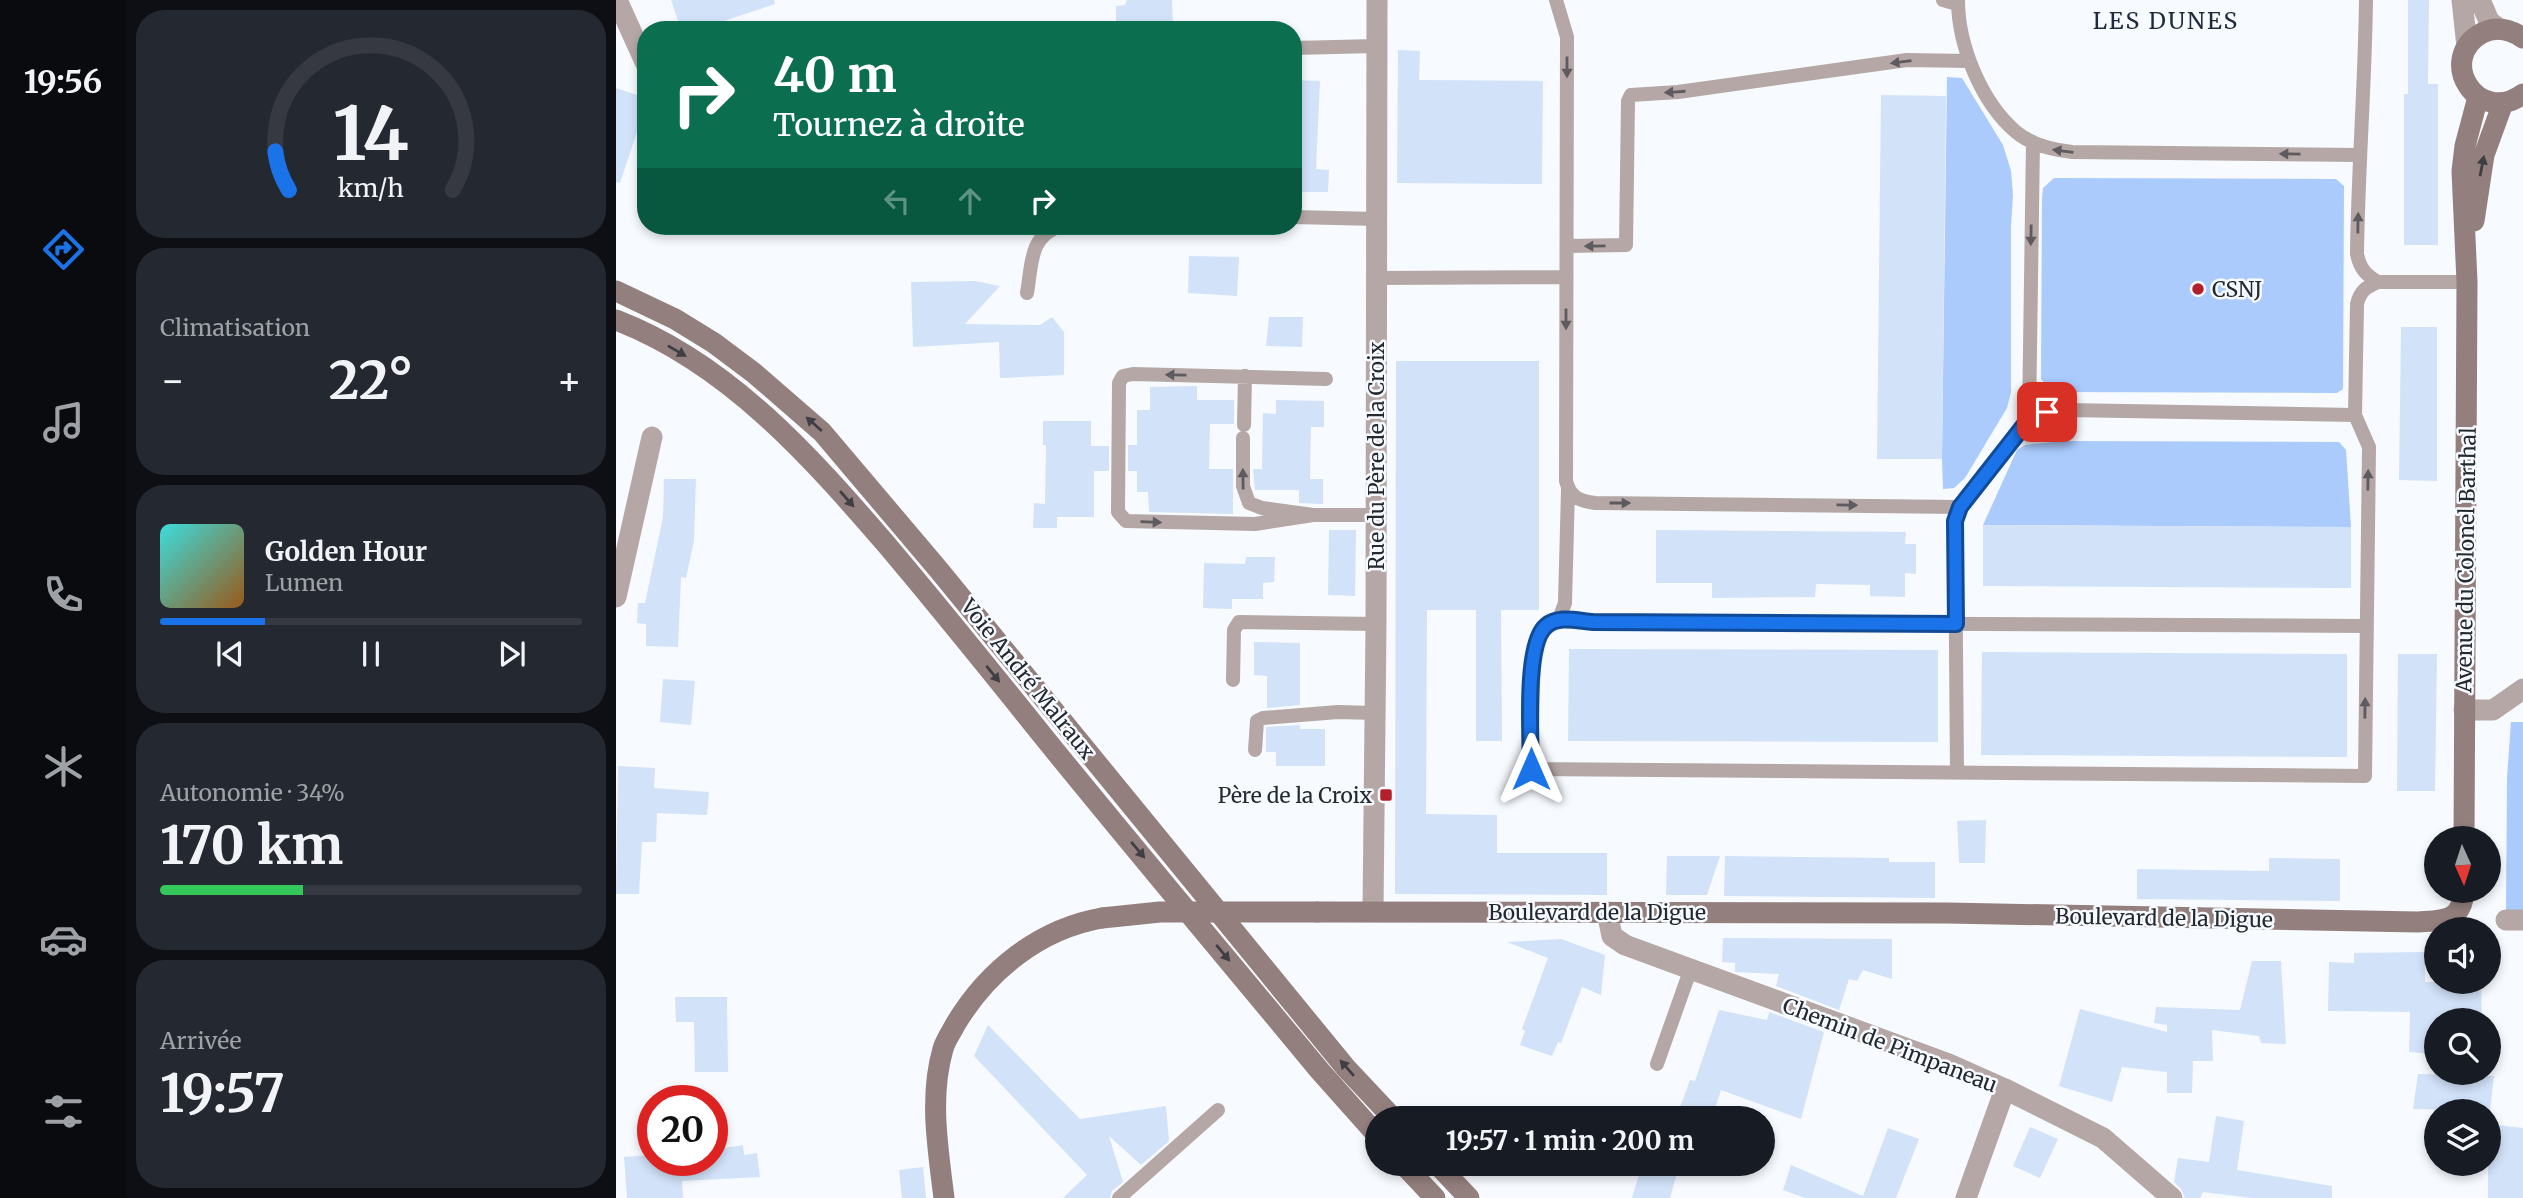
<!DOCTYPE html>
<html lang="fr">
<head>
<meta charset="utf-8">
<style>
	:root { --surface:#171b24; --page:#242831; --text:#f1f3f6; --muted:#9ea1a6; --line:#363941; --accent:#1a73e8 }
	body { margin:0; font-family:Merriweather,serif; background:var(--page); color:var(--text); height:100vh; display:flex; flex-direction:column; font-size:26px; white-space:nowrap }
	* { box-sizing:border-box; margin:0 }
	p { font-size:23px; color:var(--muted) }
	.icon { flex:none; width:38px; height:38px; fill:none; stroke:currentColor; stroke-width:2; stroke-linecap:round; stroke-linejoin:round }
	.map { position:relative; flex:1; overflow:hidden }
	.sheet { display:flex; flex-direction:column; gap:10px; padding:10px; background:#0d0f14; width:490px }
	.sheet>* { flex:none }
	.hud { position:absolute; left:21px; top:21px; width:665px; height:214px; border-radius:28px; box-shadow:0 4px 10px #0003; background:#0b6e4f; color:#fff; overflow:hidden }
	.needle { width:46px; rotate:177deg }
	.buttons { position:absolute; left:1808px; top:826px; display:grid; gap:14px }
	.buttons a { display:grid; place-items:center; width:77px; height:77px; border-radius:50%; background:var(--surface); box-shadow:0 4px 10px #0003; font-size:35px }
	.speed { position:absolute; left:21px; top:1085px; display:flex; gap:14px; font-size:35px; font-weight:700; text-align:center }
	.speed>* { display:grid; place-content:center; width:91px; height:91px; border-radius:50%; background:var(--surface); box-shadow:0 4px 10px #0003; line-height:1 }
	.speed .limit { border:10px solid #d22; background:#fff; color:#111 }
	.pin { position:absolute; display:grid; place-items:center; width:60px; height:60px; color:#fff; margin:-30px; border-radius:14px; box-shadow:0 4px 10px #0006 }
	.me { position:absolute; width:77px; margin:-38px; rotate:0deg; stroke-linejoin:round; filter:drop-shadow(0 0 5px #0008) }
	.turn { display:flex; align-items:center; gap:24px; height:147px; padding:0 21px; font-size:32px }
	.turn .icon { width:91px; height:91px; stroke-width:2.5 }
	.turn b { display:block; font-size:49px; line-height:60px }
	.lanes { display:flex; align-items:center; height:66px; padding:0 21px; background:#0003; justify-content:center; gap:35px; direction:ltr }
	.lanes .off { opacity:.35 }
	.big { font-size:52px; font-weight:700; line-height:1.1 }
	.sheet .tile { flex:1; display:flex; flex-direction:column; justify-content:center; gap:10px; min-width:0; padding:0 24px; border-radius:28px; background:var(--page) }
	.sheet .dial { align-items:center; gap:0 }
	.dial svg { height:182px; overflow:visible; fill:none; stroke:var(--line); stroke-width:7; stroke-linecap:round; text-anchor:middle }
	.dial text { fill:var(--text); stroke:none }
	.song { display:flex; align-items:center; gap:21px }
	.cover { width:84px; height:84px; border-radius:10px; background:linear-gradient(135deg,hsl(180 70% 55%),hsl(30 70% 35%)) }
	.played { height:7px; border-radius:4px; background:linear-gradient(90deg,var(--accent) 25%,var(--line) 25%) }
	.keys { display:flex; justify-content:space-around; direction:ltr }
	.heat { display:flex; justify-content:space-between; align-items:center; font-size:38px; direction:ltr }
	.charge { height:10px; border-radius:5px; background:linear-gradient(90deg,#34c759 34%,var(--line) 0) }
	.trip { position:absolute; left:749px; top:1106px; width:410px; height:70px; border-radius:35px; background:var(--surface); box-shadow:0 4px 10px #0003; font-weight:700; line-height:70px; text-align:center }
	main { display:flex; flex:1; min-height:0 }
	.tabs { display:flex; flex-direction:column; width:126px; justify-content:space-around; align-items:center; background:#090b0e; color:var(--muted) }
	.tabs .icon { width:49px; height:49px }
	.tabs .on { color:var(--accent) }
	.tabs b { font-size:32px; color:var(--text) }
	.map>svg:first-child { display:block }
	.green { fill:#aacbfc }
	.building { fill:#d2e2f9 }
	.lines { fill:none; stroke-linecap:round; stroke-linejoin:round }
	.lane { stroke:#b4a7a5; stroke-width:14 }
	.street { stroke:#b4a7a5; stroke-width:21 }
	.secondary { stroke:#937f7d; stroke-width:21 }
	.secondary-bridge { stroke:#937f7d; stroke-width:21 }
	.oneway { fill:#5d5b5f }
	.oneway2 { fill:#3f3e44 }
	.route-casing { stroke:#114b97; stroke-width:18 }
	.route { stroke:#1a73e8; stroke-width:12 }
	.poi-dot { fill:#b2202c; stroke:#f7faff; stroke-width:2.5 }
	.labels { text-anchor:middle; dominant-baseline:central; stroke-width:5; stroke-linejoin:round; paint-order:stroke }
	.poi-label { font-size:21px; fill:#232931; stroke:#f7faff; text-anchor:start }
	.street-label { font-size:21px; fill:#232931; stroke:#f7faff }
	.neighbourhood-label { font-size:23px; letter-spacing:2px; fill:#1e2a3b; stroke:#f7faff }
</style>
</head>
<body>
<main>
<nav class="tabs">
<b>19:56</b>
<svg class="icon on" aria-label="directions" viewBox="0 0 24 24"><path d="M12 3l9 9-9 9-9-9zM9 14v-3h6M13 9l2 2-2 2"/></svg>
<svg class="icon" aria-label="music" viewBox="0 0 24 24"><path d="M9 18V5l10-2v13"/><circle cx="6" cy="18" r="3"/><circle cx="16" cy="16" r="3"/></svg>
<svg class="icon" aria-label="phone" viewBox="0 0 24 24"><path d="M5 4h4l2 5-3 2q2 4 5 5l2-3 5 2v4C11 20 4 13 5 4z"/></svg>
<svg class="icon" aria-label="climate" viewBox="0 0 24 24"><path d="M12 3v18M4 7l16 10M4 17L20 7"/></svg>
<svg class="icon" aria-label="car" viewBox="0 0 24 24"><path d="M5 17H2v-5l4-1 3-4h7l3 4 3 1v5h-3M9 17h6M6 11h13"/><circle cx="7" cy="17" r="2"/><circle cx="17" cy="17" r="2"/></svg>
<svg class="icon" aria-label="filters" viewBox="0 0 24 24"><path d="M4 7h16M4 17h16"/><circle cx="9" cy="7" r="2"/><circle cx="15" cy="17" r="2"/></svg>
</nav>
<section class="sheet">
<div class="tile dial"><svg viewBox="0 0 100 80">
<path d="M14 69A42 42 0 1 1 86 69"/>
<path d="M14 69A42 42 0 0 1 8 52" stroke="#1a73e8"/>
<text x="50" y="56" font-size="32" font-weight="700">14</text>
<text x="50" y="72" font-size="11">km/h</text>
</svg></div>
<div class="tile"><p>Climatisation</p>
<div class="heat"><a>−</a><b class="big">22°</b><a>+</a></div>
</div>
<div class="tile">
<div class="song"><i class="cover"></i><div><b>Golden Hour</b><p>Lumen</p></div></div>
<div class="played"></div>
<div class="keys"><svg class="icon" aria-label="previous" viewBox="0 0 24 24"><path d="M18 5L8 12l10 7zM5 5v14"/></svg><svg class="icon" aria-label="pause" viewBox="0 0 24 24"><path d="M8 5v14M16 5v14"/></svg><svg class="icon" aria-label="next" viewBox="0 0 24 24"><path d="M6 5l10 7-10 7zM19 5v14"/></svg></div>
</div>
<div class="tile"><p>Autonomie · 34%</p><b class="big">170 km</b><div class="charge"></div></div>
<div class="tile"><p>Arrivée</p><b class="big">19:57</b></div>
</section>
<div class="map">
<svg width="1907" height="1198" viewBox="0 0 1907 1198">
	<rect width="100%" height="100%" fill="#f7faff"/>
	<path class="green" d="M 1331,77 L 1346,78 L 1387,145 L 1395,171 L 1397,195 L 1395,226 L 1395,392 L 1391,408 L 1349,478 L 1338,488 L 1327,489 L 1326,459 Z
		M 1438,178 L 1720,179 L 1728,186 L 1727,389 L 1721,393 L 1437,392 L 1425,379 L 1426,199 L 1427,188 Z
		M 1447,441 L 1723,442 L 1730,450 L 1735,527 L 1367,525 L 1401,450 L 1409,445 Z
		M 1895,722 L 1907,722 L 1907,911 L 1890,910 L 1891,778 Z"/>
	<path class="building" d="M 55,0 L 158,0 L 159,4 L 108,21 L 111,30 L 65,30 Z
		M 511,0 L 556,0 L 557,25 L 551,25 L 551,30 L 500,30 L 500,6 L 509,5 Z
		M 1792,0 L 1813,0 L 1812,84 L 1822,84 L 1822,245 L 1788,245 L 1788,94 L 1792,94 Z
		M 782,50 L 804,51 L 803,80 L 927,81 L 926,184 L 781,183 Z
		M 677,80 L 704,81 L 700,169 L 713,170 L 712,192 L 677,192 Z
		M 0,88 L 30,98 L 30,105 L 4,183 L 0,182 Z
		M 1265,95 L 1330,96 L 1326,459 L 1261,459 Z
		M 573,256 L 623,257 L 621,296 L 572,293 Z
		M 359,281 L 384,286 L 349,324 L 424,325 L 436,317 L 448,332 L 448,375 L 384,378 L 383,342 L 297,347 L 295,282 Z
		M 653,317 L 687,317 L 686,347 L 650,346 Z
		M 1785,327 L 1821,327 L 1821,481 L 1783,480 Z
		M 780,361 L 923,361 L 923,610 L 885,610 L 886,741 L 860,741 L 860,610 L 811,610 L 810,814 L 881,815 L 881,853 L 991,853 L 991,895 L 779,894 Z
		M 581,386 L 581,400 L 618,400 L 618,424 L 594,424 L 593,469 L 617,469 L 617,514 L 533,512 L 532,492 L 521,492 L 521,471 L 512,471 L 512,445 L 521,445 L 521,410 L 534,410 L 534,387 Z
		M 660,400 L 708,401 L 708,427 L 695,427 L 694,479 L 707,479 L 707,504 L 683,503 L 683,490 L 639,490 L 637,469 L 646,469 L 647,413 L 660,414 Z
		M 427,421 L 475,421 L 475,446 L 493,446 L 493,471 L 478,471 L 478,517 L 441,517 L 441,528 L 417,528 L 418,503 L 429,504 L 430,445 L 427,445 Z
		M 48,479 L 80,479 L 78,541 L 70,578 L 65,577 L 62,647 L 30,646 L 30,624 L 21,623 L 22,603 L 29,603 L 47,517 Z
		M 1367,525 L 1735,527 L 1735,588 L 1367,586 Z
		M 713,530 L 740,530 L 739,596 L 712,595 Z
		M 1040,530 L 1290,532 L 1289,544 L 1300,544 L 1300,574 L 1289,573 L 1289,597 L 1254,596 L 1254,585 L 1200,584 L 1199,597 L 1096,598 L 1096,583 L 1040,583 Z
		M 630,557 L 659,557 L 658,582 L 647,583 L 647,599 L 616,599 L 616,609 L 587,608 L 588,563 L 629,564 Z
		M 638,642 L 684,643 L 684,705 L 651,708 L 651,676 L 638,675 Z
		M 953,649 L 1322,650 L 1322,742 L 952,741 Z
		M 1366,652 L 1731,654 L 1731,757 L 1365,755 Z
		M 1782,654 L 1821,654 L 1819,791 L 1781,791 Z
		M 47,679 L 79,681 L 75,725 L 44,722 Z
		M 684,725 L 684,729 L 709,729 L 709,766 L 660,766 L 660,752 L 650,752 L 650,727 Z
		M 2,766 L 39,768 L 38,788 L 93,792 L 91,815 L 41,813 L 40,842 L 26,842 L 23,894 L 0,894 Z
		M 1370,820 L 1369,863 L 1343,863 L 1341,821 Z
		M 1051,856 L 1104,856 L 1091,895 L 1050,895 Z
		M 1109,856 L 1273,858 L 1273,862 L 1319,862 L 1319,898 L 1108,896 Z
		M 1653,858 L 1724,859 L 1724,901 L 1521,899 L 1521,869 L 1653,871 Z
		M 1107,938 L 1276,939 L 1276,979 L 1247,970 L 1241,981 L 1233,979 L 1223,1010 L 1160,986 L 1163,974 L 1119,972 L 1119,963 L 1106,962 Z
		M 945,939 L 989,955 L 985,995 L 966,987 L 945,1043 L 942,1042 L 936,1056 L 904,1045 L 909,1031 L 906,1029 L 932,958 L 891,942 Z
		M 1809,952 L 1809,982 L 1865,982 L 1866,1020 L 1820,1020 L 1820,1054 L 1793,1052 L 1794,1012 L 1712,1011 L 1713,962 L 1738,963 L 1738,953 Z
		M 1636,961 L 1665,961 L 1670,1044 L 1645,1043 L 1643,1036 L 1596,1030 L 1597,1061 L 1577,1061 L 1576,1093 L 1551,1093 L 1551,1072 L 1506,1067 L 1496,1102 L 1443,1086 L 1464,1009 L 1551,1032 L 1551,1025 L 1538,1023 L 1540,1007 L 1624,1010 Z
		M 59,997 L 111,997 L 112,1072 L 79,1072 L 78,1022 L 60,1022 Z
		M 1103,1010 L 1151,1020 L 1153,1012 L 1208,1032 L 1185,1119 L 1105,1090 L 1096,1118 L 1060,1118 L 1074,1080 L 1079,1081 Z
		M 372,1025 L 464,1119 L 550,1106 L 553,1141 L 525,1165 L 493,1136 L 507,1182 L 496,1191 L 494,1198 L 447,1198 L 471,1175 L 358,1056 Z
		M 1802,1074 L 1878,1076 L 1874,1111 L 1797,1109 Z
		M 1600,1116 L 1628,1121 L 1621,1170 L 1716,1186 L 1716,1198 L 1636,1198 L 1587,1192 L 1584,1198 L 1569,1198 L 1565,1189 L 1558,1182 L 1562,1158 L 1593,1162 Z
		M 1872,1124 L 1907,1128 L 1907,1198 L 1872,1198 Z
		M 1414,1127 L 1442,1139 L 1424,1178 L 1397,1166 Z
		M 1272,1128 L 1303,1139 L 1280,1198 L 1189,1198 L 1167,1190 L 1175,1165 L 1247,1196 Z
		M 127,1145 L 128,1155 L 141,1153 L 144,1177 L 66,1181 L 67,1198 L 11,1198 L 8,1157 L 37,1155 L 37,1160 L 96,1160 L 96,1150 Z
		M 1026,1164 L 1061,1173 L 1054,1198 L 1016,1198 Z
		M 307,1167 L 310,1198 L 286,1198 L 283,1170 Z"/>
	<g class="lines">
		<path class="lane" d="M 940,0 L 951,37 L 950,481 C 954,497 963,501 979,503 L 1344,507
			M 1327,0 L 1341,4
			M 1342,0 C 1342,45 1365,102 1400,132 C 1416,145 1436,150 1456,152 L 1743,155
			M 1750,0 C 1749,85 1742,169 1741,254 C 1744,269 1750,275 1762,282
			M 677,48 L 761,46
			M 677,217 L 761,219
			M 951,246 L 1010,245 L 1012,101 L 1015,95 L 1062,92 L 1291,60 L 1353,61
			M 760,278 L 950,277
			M 411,293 C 416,265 413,236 444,226
			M 1413,419 L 1417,142
			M 628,425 L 629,376
			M 627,438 L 627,486 L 633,503 L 646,508 L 697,515 L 760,515
			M 952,490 L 949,603 L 943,619 C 929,626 923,632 918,647 L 915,769 L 1749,776 L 1753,447 L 1739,415 L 1741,304 C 1744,291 1750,287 1762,282 L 1851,282
			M 697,515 L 639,524 L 510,521 L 502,512 L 503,383 L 507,376 L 517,374 L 710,379
			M 943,619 L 977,622 L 1750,626
			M 617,680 L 618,630 L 623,622 L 760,624
			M 639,750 L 641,721 L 647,718 L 722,712 L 758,713
			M 1341,773 L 1339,521 L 1344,507 L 1413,419 L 1431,412 L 1449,410 L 1739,415
			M 1041,1064 L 1075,968
			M 503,1198 L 602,1110"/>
		<path class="street" d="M 1,0 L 30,64
			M 1846,0 L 1851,47
			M 1864,0 L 1873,21 L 1883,29
			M 0,597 L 36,437
			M 1848,710 L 1877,710 L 1907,689
			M 757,911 L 760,624 L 761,0
			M 991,912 L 996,936 L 1009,945 L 1333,1064 L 1389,1089 L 1487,1138 L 1556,1198
			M 1890,920 L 1907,920
			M 1350,1198 L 1389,1089"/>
		<path class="secondary" d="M 1907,38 C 1894,29 1880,26 1866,33 C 1819,59 1862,127 1907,94
			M 1858,221 L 1868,155 L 1887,103
			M 0,291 L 59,319 L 98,343 L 138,373 L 206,432 L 322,569 L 730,1068 L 777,1118
			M 0,320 C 112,363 194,456 270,544 C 325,609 378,675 431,741 C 521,852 613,961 704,1071 L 761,1135
			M 1848,838 L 1851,282 L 1846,171 L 1849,146 L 1862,97
			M 701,912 L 1332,913 L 1802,922 C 1827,920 1846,922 1848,891
			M 787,1164 L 819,1198
			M 821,1164 L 853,1198
			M 328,1198 C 322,1149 313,1097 327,1049 C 329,1041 335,1033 339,1025 C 371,971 423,929 486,918"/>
		<path class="secondary-bridge" d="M 486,918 L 544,912 L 701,912"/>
	</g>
	<defs><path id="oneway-solid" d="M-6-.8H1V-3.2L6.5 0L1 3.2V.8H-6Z" transform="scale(1.75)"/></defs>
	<g class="oneway">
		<use href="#oneway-solid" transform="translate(1285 62) rotate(173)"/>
		<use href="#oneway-solid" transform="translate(951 67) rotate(90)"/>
		<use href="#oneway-solid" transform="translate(1059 92) rotate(176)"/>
		<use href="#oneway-solid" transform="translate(1447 151) rotate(-173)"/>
		<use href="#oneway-solid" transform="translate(1674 154) rotate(-179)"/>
		<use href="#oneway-solid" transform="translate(1742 223) rotate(-89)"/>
		<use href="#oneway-solid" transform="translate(1415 235) rotate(91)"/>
		<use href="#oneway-solid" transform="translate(979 246) rotate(179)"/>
		<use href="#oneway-solid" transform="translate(950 319) rotate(90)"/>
		<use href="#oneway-solid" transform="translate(560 375) rotate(-179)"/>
		<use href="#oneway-solid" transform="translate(627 479) rotate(-91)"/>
		<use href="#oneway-solid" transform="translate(1752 480) rotate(-89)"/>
		<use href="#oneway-solid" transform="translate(1004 503)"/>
		<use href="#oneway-solid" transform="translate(1231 505) rotate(1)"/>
		<use href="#oneway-solid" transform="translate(535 522) rotate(2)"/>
		<use href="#oneway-solid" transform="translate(1749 708) rotate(-89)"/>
	</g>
	<g class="oneway2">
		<use href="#oneway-solid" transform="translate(1866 166) rotate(-79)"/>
		<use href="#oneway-solid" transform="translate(61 351) rotate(30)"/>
		<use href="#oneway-solid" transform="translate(198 424) rotate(-138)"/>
		<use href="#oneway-solid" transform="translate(231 499) rotate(49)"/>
		<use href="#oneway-solid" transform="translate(377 674) rotate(51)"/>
		<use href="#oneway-solid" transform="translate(522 850) rotate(50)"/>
		<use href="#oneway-solid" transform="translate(607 953) rotate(50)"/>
		<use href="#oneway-solid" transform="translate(731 1068) rotate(-131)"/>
	</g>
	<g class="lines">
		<g class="route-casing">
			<path id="route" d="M 915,769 C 915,740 908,644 930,626 C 942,615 962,621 977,622 L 1340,624 L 1339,521 L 1344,507 L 1413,419 L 1431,412"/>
		</g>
		<use href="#route" class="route"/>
	</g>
	<g class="poi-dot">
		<circle cx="1582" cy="289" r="7"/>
		<rect x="763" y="788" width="14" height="14" rx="3.5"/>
	</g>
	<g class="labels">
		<g class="poi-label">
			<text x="1596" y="289">CSNJ</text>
			<text x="756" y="795" text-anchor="end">Père de la Croix</text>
		</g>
		<g class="street-label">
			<text transform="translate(760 456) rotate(-90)">Rue du Père de la Croix</text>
			<text transform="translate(1850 560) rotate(-89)">Avenue du Colonel Barthal</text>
			<text transform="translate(412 679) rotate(51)">Voie André Malraux</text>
			<text x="981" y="912">Boulevard de la Digue</text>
			<text transform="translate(1548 918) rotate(1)">Boulevard de la Digue</text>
			<text transform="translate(1274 1045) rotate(21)">Chemin de Pimpaneau</text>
		</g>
		<g class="neighbourhood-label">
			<text x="1550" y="20">LES DUNES</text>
		</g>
	</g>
</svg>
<div class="buttons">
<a><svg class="needle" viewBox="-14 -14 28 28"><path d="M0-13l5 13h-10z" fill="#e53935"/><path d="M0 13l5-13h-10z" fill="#9ea1a6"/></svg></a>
<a><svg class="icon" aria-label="sound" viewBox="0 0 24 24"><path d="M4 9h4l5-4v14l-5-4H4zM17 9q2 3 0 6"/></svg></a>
<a><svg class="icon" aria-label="search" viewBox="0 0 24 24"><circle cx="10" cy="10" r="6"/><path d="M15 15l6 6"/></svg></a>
<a><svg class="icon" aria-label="layers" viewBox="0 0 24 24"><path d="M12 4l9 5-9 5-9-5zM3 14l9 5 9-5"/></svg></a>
</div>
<div class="speed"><div class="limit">20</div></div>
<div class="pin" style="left:1431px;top:412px;background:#d93025"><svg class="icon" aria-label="arrive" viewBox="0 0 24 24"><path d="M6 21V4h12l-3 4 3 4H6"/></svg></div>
<svg class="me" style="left:915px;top:769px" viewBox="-20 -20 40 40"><path d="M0-17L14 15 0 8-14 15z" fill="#1a73e8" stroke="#fff" stroke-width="4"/></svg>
<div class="trip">19:57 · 1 min · 200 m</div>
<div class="hud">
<div class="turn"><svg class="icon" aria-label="right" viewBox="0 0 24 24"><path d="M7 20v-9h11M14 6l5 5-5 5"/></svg><div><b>40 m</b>Tournez à droite</div></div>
<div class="lanes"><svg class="icon off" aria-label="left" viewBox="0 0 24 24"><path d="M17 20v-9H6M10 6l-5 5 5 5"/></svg><svg class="icon off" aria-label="ahead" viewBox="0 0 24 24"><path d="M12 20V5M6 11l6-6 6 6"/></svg><svg class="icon" aria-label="right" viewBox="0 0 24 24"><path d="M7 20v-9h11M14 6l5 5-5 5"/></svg></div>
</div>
</div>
</main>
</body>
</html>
